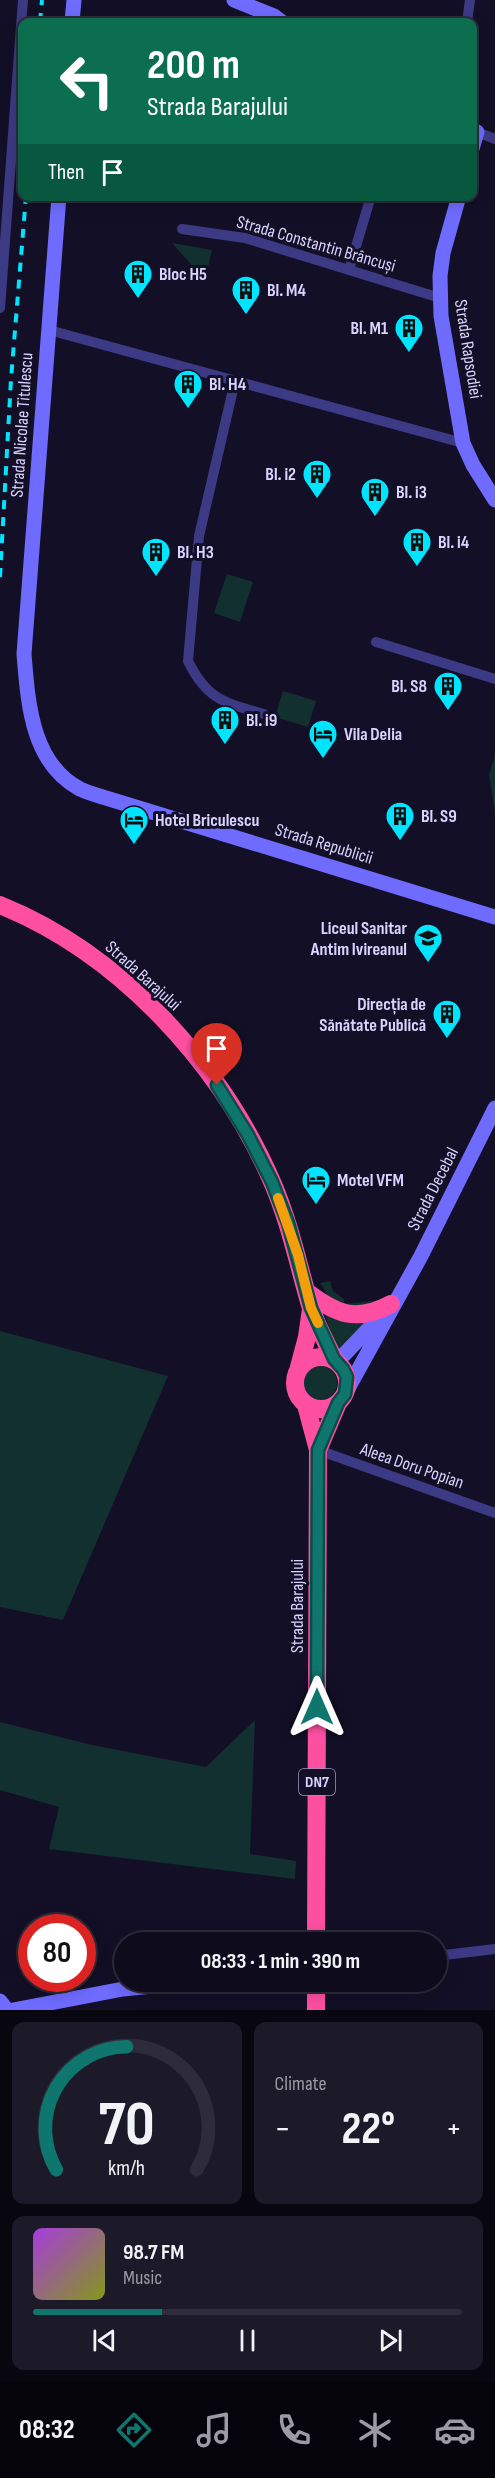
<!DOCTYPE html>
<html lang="en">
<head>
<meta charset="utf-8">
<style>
	:root { --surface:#0e0b1c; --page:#1c1929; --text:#f1f3f6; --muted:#9b9ba3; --line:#2e2b3b; --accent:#0f766e }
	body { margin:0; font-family:"Sofia Sans Condensed",sans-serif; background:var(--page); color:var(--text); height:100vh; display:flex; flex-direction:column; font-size:22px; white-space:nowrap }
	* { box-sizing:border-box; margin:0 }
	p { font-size:20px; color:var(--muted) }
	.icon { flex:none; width:33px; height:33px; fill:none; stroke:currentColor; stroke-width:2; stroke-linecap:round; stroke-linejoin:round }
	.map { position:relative; height:2010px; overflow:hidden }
	.panel { display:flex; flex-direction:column; gap:12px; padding:12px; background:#08060f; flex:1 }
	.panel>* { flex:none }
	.hud { position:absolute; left:18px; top:18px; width:459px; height:183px; border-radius:12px; box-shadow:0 3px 15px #0003,0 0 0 2px var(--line); background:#0b6e4f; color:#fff; overflow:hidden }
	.speed { position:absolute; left:18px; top:1914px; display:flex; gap:12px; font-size:30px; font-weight:700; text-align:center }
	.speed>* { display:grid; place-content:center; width:78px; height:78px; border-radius:50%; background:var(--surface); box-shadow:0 3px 15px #0003,0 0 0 2px var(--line); line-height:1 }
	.speed .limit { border:9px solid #d22; background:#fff; color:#111 }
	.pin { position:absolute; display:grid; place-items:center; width:51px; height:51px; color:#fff; margin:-62px -26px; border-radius:50% 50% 50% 0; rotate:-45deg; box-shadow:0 0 6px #0007 }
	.pin .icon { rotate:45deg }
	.me { position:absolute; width:66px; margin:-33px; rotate:0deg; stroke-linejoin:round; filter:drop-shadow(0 0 4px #0008) }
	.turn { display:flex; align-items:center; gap:21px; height:126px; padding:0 30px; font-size:27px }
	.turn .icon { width:78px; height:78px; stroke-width:2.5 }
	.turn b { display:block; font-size:42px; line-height:51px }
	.then { display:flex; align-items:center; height:57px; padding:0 30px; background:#0003; gap:12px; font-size:22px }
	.big { font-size:45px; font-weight:700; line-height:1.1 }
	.panel .card { flex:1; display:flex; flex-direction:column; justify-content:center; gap:9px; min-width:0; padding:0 21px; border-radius:12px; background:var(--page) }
	.panel .dial { align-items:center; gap:0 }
	.dial svg { height:156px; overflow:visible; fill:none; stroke:var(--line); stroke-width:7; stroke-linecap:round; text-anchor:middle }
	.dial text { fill:var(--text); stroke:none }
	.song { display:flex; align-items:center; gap:18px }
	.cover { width:72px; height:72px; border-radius:9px; background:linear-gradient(135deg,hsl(280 70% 55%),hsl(70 70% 35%)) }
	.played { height:6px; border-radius:3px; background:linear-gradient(90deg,var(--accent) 30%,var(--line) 30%) }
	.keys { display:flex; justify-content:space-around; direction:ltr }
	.heat { display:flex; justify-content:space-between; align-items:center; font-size:33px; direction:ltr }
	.panel .tiles { flex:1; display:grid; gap:12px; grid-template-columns:1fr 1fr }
	.card:last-child { grid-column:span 2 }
	.trip { position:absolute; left:114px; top:1932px; width:333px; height:60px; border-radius:30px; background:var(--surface); box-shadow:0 3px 15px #0003,0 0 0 2px var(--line); font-weight:700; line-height:60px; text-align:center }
	.dock { display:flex; height:96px; justify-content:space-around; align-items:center; background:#06040b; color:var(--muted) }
	.dock .icon { width:42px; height:42px }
	.dock .current { color:var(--accent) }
	.dock b { font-size:27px; color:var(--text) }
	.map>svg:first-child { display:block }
	.green { fill:#12302f }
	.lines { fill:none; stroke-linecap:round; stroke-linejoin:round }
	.street { stroke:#3d3a85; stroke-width:10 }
	.secondary { stroke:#6f6bff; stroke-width:15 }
	.highway { stroke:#ff4fa3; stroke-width:18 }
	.rail { stroke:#00e5ff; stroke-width:4; stroke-dasharray:9 8; stroke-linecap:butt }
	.route-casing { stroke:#0a4d48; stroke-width:15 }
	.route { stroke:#0f766e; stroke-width:10 }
	.slow { stroke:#f59e0b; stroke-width:10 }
	.labels { text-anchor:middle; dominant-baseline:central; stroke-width:6; stroke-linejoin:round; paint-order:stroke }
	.shield { fill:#130f26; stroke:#9e99be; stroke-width:1.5 }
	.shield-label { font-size:16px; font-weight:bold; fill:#d9d4ff }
	.street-label { font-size:18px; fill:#d9d4ff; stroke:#130f26 }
	.poi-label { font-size:18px; font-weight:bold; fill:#d9d4ff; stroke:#130f26; text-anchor:start }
</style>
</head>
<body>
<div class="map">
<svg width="495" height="2010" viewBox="0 0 495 2010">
	<rect width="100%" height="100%" fill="#130f26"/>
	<path class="green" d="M 172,243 L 212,250 L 205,280 Z
		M 227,574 L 253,582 L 240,622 L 214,613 Z
		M 283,691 L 316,701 L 308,727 L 275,717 Z
		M 495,755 L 495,813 L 489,775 Z
		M 330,1281 L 333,1291 L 344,1299 L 344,1304 L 382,1300 L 357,1309 L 330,1299 L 320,1283 Z
		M 325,1313 L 369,1319 L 345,1347 L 336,1351 Z
		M 0,1331 L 168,1376 L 63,1620 L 0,1607 Z
		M303 1383a17 17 0 1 1 34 0a17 17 0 1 1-34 0Z
		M 255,1720 L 250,1854 L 296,1861 L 295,1879 L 49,1849 L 59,1807 L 0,1790 L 0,1722 L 92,1745 L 206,1767 Z"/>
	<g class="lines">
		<path class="street" d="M 467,22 L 470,0
			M 477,132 L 495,139
			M 182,229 L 245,238 L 440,298
			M 349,270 L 371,196
			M 0,308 L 23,0
			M 49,330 L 463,443
			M 235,381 L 199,536 L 188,661 C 207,700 225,703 264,714
			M 376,642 L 495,679
			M 318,1450 L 495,1513
			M 436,1956 L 495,1949"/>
		<path class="secondary" d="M 234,0 L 274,16 L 282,22
			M 72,22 L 74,0
			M 472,130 L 477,132 L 472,149
			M 59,196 L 24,654 C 28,702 31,763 80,789 C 88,793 97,795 106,798 L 495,917
			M 459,196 L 443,253 L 440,276 L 441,316 L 463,443 L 473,465 L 495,500
			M 337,1362 L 380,1317
			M 345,1394 L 421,1256 L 495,1108
			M 0,2001 L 7,2010
			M 13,2010 L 123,1989 L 193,1982"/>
		<path class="highway" d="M 0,905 C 121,954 222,1065 273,1184 C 290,1224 298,1264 310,1305 C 316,1324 326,1342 334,1359
			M 307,1292 C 336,1314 356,1323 391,1304
			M295 1383a26 26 0 1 1 52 0a26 26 0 1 1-52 0Z
			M 299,1367 L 307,1337 L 311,1309
			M 306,1405 L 318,1450 L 316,1942
			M 318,1450 L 338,1403
			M 316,1982 L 316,2010"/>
		<path class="rail" d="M 40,22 L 42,0
			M 0,577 L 11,379 L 26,196"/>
	</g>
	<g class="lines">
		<g class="route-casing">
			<path id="route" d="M 217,1085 L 248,1135 L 272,1182 L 288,1223 L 311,1308 L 334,1359 L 343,1369 L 347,1377 L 345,1394 L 338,1403 L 318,1450 L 317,1707"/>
		</g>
		<use href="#route" class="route"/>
		<path class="slow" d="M 278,1198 L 298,1255 L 311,1308 L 318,1323"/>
	</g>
	<defs>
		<g id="building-pin" transform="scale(1.5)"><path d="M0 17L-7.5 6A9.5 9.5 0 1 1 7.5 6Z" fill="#00e5ff" stroke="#130f26"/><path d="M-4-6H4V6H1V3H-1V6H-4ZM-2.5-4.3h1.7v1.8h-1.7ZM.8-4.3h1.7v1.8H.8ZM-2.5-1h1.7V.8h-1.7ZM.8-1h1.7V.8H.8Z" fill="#111"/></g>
		<g id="hotel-pin" transform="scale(1.5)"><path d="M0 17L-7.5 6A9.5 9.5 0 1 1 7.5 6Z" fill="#00e5ff" stroke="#130f26"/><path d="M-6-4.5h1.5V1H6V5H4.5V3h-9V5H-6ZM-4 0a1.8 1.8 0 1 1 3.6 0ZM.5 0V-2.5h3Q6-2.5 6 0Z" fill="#111"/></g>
		<g id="school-pin" transform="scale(1.5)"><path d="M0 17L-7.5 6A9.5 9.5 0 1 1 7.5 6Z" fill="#00e5ff" stroke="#130f26"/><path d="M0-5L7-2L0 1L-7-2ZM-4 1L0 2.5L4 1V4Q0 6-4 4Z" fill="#111"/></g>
	</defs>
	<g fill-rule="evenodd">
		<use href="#building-pin" x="138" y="274"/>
		<use href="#building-pin" x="246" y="290"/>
		<use href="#building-pin" x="409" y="328"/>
		<use href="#building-pin" x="188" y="384"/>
		<use href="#building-pin" x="317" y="474"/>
		<use href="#building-pin" x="375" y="492"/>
		<use href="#building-pin" x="417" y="542"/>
		<use href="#building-pin" x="156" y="552"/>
		<use href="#building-pin" x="448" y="686"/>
		<use href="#building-pin" x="225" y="720"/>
		<use href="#hotel-pin" x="323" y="734"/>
		<use href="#building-pin" x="400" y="816"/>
		<use href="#hotel-pin" x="134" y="820"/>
		<use href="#school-pin" x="428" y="938"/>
		<use href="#building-pin" x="447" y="1014"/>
		<use href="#hotel-pin" x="316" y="1180"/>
	</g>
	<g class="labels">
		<rect class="shield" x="299" y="1769" width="36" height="26" rx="4.5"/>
		<g class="shield-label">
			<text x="317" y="1782">DN7</text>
		</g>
		<g class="street-label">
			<text transform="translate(316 244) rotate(16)">Strada Constantin Brâncuși</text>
			<text transform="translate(468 349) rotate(81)">Strada Rapsodiei</text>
			<text transform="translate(22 425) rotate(-86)">Strada Nicolae Titulescu</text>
			<text transform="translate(324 844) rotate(17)">Strada Republicii</text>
			<text transform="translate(143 976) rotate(42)">Strada Barajului</text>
			<text transform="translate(433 1189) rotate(-63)">Strada Decebal</text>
			<text transform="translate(412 1466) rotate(19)">Aleea Doru Popian</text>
			<text transform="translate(297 1606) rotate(-90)">Strada Barajului</text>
		</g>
		<g class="poi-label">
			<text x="159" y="274">Bloc H5</text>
			<text x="267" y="290">Bl. M4</text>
			<text x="388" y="328" text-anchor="end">Bl. M1</text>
			<text x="209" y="384">Bl. H4</text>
			<text x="296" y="474" text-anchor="end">Bl. i2</text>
			<text x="396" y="492">Bl. i3</text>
			<text x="438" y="542">Bl. i4</text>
			<text x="177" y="552">Bl. H3</text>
			<text x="427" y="686" text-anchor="end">Bl. S8</text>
			<text x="246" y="720">Bl. i9</text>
			<text x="344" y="734">Vila Delia</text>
			<text x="421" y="816">Bl. S9</text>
			<text x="155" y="820">Hotel Briculescu</text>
			<text x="407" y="928" text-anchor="end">Liceul Sanitar<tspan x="407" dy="21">Antim Ivireanul</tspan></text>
			<text x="426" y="1004" text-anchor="end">Direcția de<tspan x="426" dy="21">Sănătate Publică</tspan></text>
			<text x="337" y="1180">Motel VFM</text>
		</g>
	</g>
</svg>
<div class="speed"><div class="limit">80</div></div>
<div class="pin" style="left:217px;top:1085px;background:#d93025"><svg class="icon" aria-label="arrive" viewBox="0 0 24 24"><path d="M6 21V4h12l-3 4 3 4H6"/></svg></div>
<svg class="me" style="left:317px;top:1707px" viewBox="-20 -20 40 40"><path d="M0-17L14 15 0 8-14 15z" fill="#0f766e" stroke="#fff" stroke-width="4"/></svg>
<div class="trip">08:33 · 1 min · 390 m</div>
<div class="hud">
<div class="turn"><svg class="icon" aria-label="left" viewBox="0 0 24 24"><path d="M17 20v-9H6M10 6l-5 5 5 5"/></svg><div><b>200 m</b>Strada Barajului</div></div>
<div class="then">Then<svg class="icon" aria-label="arrive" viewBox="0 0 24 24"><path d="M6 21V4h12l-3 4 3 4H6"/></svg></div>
</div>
</div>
<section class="panel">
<div class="tiles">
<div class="card dial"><svg viewBox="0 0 100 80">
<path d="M14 69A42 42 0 1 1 86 69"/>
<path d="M14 69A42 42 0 0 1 50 6" stroke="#0f766e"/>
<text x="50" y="56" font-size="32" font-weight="700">70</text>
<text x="50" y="72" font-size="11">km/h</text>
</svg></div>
<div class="card"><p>Climate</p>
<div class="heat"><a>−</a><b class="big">22°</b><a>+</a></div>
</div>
<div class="card">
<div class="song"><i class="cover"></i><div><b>98.7 FM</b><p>Music</p></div></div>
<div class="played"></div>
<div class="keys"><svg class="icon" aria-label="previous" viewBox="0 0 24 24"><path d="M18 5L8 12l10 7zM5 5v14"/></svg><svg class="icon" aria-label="pause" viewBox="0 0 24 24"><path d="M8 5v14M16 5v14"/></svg><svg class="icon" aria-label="next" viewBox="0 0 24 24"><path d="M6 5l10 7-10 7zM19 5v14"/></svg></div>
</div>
</div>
</section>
<nav class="dock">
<b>08:32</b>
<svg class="icon current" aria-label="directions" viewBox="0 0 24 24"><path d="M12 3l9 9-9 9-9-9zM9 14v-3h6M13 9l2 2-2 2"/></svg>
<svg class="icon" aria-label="music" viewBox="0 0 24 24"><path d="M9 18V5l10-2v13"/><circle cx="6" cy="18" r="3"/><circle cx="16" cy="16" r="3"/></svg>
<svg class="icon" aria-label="phone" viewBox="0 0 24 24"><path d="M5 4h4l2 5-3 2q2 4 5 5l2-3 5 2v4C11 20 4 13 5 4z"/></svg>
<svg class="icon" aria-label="climate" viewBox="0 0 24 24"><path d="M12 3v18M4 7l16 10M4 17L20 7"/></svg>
<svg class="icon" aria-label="car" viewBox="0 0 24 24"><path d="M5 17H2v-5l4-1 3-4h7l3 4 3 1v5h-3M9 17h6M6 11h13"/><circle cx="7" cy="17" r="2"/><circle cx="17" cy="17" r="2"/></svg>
</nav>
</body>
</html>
